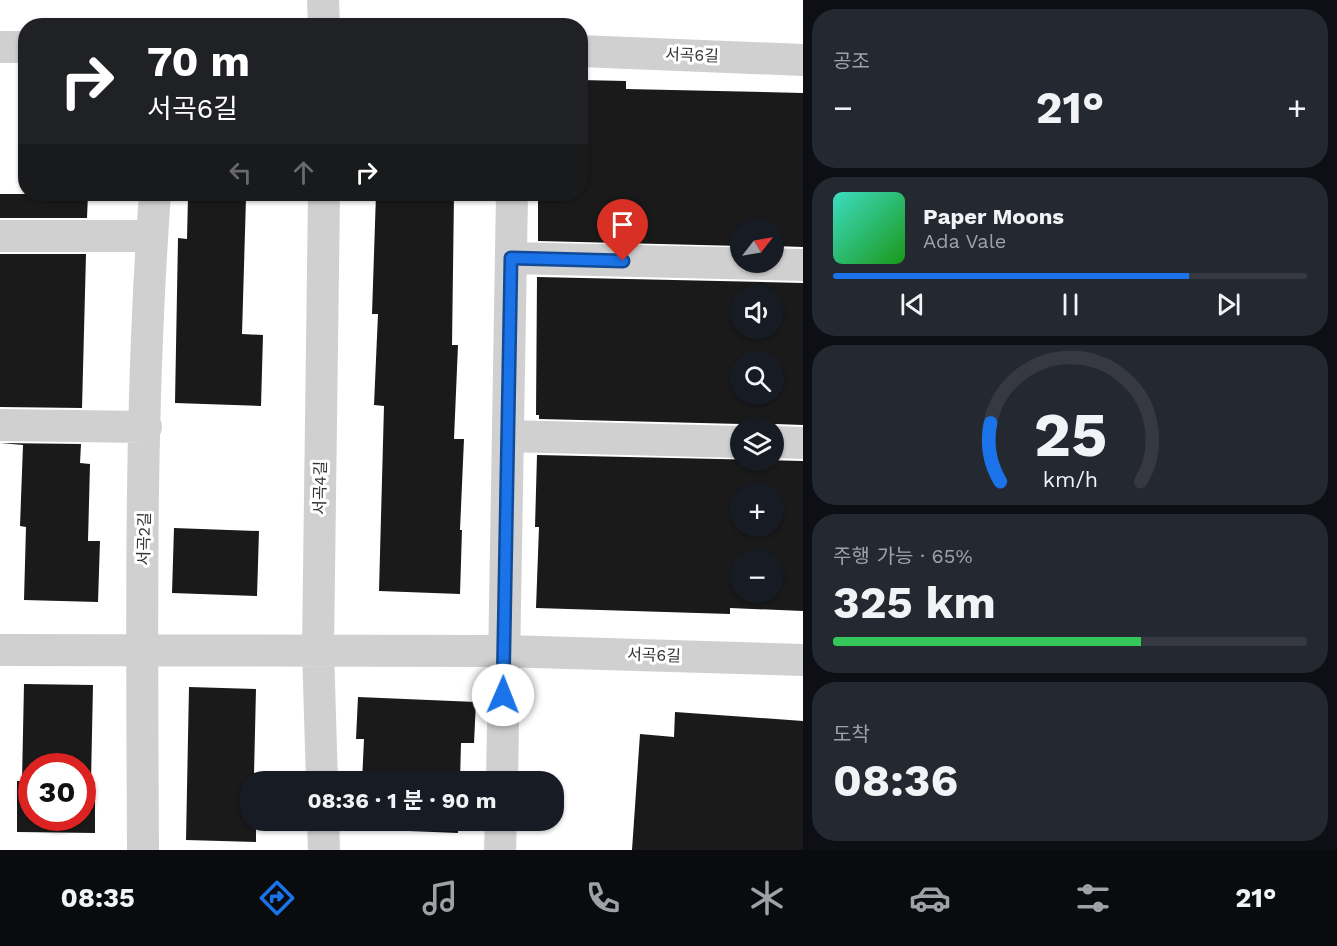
<!DOCTYPE html>
<html lang="ko">
<head>
<meta charset="utf-8">
<style>
	:root { --surface:#171b24; --page:#242831; --text:#f1f3f6; --muted:#9ea1a6; --line:#363941; --accent:#1a73e8 }
	body { margin:0; font-family:"Work Sans","Noto Sans KR",sans-serif; background:var(--page); color:var(--text); height:100vh; display:flex; flex-direction:column; font-size:22px; white-space:nowrap }
	* { box-sizing:border-box; margin:0 }
	p { font-size:20px; color:var(--muted) }
	.icon { flex:none; width:33px; height:33px; fill:none; stroke:currentColor; stroke-width:2; stroke-linecap:round; stroke-linejoin:round }
	.map { position:relative; flex:1; overflow:hidden }
	.drawer { display:flex; flex-direction:column; gap:9px; padding:9px; background:#0d0f14; width:534px }
	.drawer>* { flex:none }
	.hud { position:absolute; left:18px; top:18px; width:570px; height:183px; border-radius:24px; box-shadow:0 2px 4px #0004; background:#202124; color:#fff; overflow:hidden }
	.needle { width:39px; rotate:59deg }
	.buttons { position:absolute; left:730px; top:219px; display:grid; gap:12px }
	.buttons a { display:grid; place-items:center; width:54px; height:54px; border-radius:50%; background:var(--surface); box-shadow:0 2px 4px #0004; font-size:30px }
	.speed { position:absolute; left:18px; top:753px; display:flex; gap:12px; font-size:30px; font-weight:700; text-align:center }
	.speed>* { display:grid; place-content:center; width:78px; height:78px; border-radius:50%; background:var(--surface); box-shadow:0 2px 4px #0004; line-height:1 }
	.speed .limit { border:9px solid #d22; background:#fff; color:#111 }
	.pin { position:absolute; display:grid; place-items:center; width:51px; height:51px; color:#fff; margin:-62px -26px; border-radius:50% 50% 50% 0; rotate:-45deg; box-shadow:0 0 6px #0007 }
	.pin .icon { rotate:45deg }
	.me { position:absolute; width:66px; margin:-33px; rotate:1deg; stroke-linejoin:round; filter:drop-shadow(0 0 4px #0008) }
	.turn { display:flex; align-items:center; gap:21px; height:126px; padding:0 30px; font-size:27px }
	.turn .icon { width:78px; height:78px; stroke-width:2.5 }
	.turn b { display:block; font-size:42px; line-height:51px }
	.lanes { display:flex; align-items:center; height:57px; padding:0 30px; background:#0003; justify-content:center; gap:30px; direction:ltr }
	.lanes .off { opacity:.35 }
	.big { font-size:45px; font-weight:700; line-height:1.1 }
	.drawer .card { flex:1; display:flex; flex-direction:column; justify-content:center; gap:9px; min-width:0; padding:0 21px; border-radius:24px; background:var(--page) }
	.drawer .dial { align-items:center; gap:0 }
	.dial svg { height:156px; overflow:visible; fill:none; stroke:var(--line); stroke-width:7; stroke-linecap:round; text-anchor:middle }
	.dial text { fill:var(--text); stroke:none }
	.song { display:flex; align-items:center; gap:18px }
	.cover { width:72px; height:72px; border-radius:9px; background:linear-gradient(135deg,hsl(170 70% 55%),hsl(120 70% 35%)) }
	.played { height:6px; border-radius:3px; background:linear-gradient(90deg,var(--accent) 75%,var(--line) 75%) }
	.keys { display:flex; justify-content:space-around; direction:ltr }
	.heat { display:flex; justify-content:space-between; align-items:center; font-size:33px; direction:ltr }
	.charge { height:9px; border-radius:4px; background:linear-gradient(90deg,#34c759 65%,var(--line) 0) }
	.trip { position:absolute; left:240px; top:771px; width:324px; height:60px; border-radius:24px; background:var(--surface); box-shadow:0 2px 4px #0004; font-weight:700; line-height:60px; text-align:center }
	.menu { display:flex; height:96px; justify-content:space-around; align-items:center; background:#090b0e; color:var(--muted) }
	.menu .icon { width:42px; height:42px }
	.menu .active { color:var(--accent) }
	.menu b { font-size:27px; color:var(--text) }
	main { display:flex; flex:1; min-height:0 }
	.map>svg:first-child { display:block }
	.building { fill:#1a1a1a; fill-rule:evenodd }
	.lines { fill:none; stroke-linecap:round; stroke-linejoin:round }
	.street { stroke:#d0d0d0; stroke-width:32 }
	.route-casing { stroke:#114b97; stroke-width:15 }
	.route { stroke:#1a73e8; stroke-width:10 }
	.labels { text-anchor:middle; dominant-baseline:central; stroke-width:6; stroke-linejoin:round; paint-order:stroke }
	.street-label { font-size:16px; fill:#333; stroke:#fff }
</style>
</head>
<body>
<main>
<div class="map">
<svg width="803" height="850" viewBox="0 0 803 850">
	<rect width="100%" height="100%" fill="#fff"/>
	<path class="building" d="M 580,80 L 626,81 L 626,89 L 803,93 L 803,247 L 774,246 L 774,230 L 741,230 L 741,246 L 538,241 L 538,194 L 580,194 Z
		M 0,194 L 88,194 L 87,218 L 0,218 Z
		M 376,194 L 454,194 L 452,345 L 458,345 L 454,439 L 464,439 L 460,530 L 462,530 L 460,594 L 379,591 L 384,406 L 374,405 L 378,314 L 372,314 Z
		M 188,196 L 246,198 L 242,334 L 263,335 L 261,406 L 175,403 L 178,238 L 187,239 Z
		M 0,254 L 86,254 L 82,408 L 0,407 Z
		M 537,277 L 803,283 L 803,425 L 775,424 L 764,428 L 751,428 L 741,424 L 539,419 L 539,415 L 536,415 ZM 741,296 L 774,296 L 774,328 L 741,328 ZM 741,362 L 774,362 L 774,394 L 741,394 Z
		M 0,443 L 81,444 L 80,463 L 90,464 L 88,541 L 100,541 L 98,602 L 24,600 L 26,527 L 20,526 L 23,445 Z
		M 537,455 L 803,461 L 803,611 L 730,608 L 730,614 L 536,608 L 539,527 L 535,527 ZM 741,494 L 774,494 L 774,526 L 741,526 ZM 741,560 L 774,560 L 774,592 L 741,592 Z
		M 174,528 L 259,531 L 257,596 L 172,593 Z
		M 24,684 L 93,685 L 91,782 L 95,782 L 95,833 L 17,832 L 17,781 L 22,781 ZM 32,766 L 82,766 L 82,818 L 32,818 Z
		M 189,687 L 256,689 L 254,774 L 258,774 L 258,782 L 250,782 L 250,820 L 256,820 L 256,842 L 186,840 Z
		M 358,697 L 476,702 L 474,743 L 461,743 L 460,782 L 362,782 L 364,739 L 356,739 Z
		M 675,712 L 803,721 L 803,850 L 632,850 L 640,734 L 674,737 Z
		M 361,820 L 458,820 L 458,833 L 360,829 Z"/>
	<g class="lines">
		<path class="street" d="M 323,0 L 324,26
			M 0,47 L 26,47
			M 580,51 L 803,60
			M 0,236 L 152,236
			M 511,258 L 803,265
			M 0,425 L 146,427
			M 508,436 L 741,442
			M 774,442 L 803,443
			M 0,650 L 504,651 L 803,660
			M 322,782 L 318,649 L 324,194
			M 502,782 L 512,194
			M 323,820 L 324,850
			M 143,850 C 142,632 139,411 155,194
			M 500,850 L 501,820"/>
	</g>
	<g class="lines">
		<g class="route-casing">
			<path id="route" d="M 503,695 L 511,258 L 623,261"/>
		</g>
		<use href="#route" class="route"/>
	</g>
	<g class="labels">
		<g class="street-label">
			<text transform="translate(692 55) rotate(2)">서곡6길</text>
			<text transform="translate(320 488) rotate(-89)">서곡4길</text>
			<text transform="translate(144 539) rotate(-89)">서곡2길</text>
			<text transform="translate(654 655) rotate(2)">서곡6길</text>
		</g>
	</g>
</svg>
<div class="buttons">
<a><svg class="needle" viewBox="-14 -14 28 28"><path d="M0-13l5 13h-10z" fill="#e53935"/><path d="M0 13l5-13h-10z" fill="#9ea1a6"/></svg></a>
<a><svg class="icon" aria-label="sound" viewBox="0 0 24 24"><path d="M4 9h4l5-4v14l-5-4H4zM17 9q2 3 0 6"/></svg></a>
<a><svg class="icon" aria-label="search" viewBox="0 0 24 24"><circle cx="10" cy="10" r="6"/><path d="M15 15l6 6"/></svg></a>
<a><svg class="icon" aria-label="layers" viewBox="0 0 24 24"><path d="M12 4l9 5-9 5-9-5zM3 14l9 5 9-5"/></svg></a>
<a>+</a>
<a>−</a>
</div>
<div class="speed"><div class="limit">30</div></div>
<div class="pin" style="left:623px;top:261px;background:#d93025"><svg class="icon" aria-label="arrive" viewBox="0 0 24 24"><path d="M6 21V4h12l-3 4 3 4H6"/></svg></div>
<svg class="me" style="left:503px;top:695px" viewBox="-20 -20 40 40"><circle r="19" fill="#fff"/><path d="M0-13L10 11 0 6-10 11z" fill="#1a73e8"/></svg>
<div class="trip">08:36 · 1 분 · 90 m</div>
<div class="hud">
<div class="turn"><svg class="icon" aria-label="right" viewBox="0 0 24 24"><path d="M7 20v-9h11M14 6l5 5-5 5"/></svg><div><b>70 m</b>서곡6길</div></div>
<div class="lanes"><svg class="icon off" aria-label="left" viewBox="0 0 24 24"><path d="M17 20v-9H6M10 6l-5 5 5 5"/></svg><svg class="icon off" aria-label="ahead" viewBox="0 0 24 24"><path d="M12 20V5M6 11l6-6 6 6"/></svg><svg class="icon" aria-label="right" viewBox="0 0 24 24"><path d="M7 20v-9h11M14 6l5 5-5 5"/></svg></div>
</div>
</div>
<section class="drawer">
<div class="card"><p>공조</p>
<div class="heat"><a>−</a><b class="big">21°</b><a>+</a></div>
</div>
<div class="card">
<div class="song"><i class="cover"></i><div><b>Paper Moons</b><p>Ada Vale</p></div></div>
<div class="played"></div>
<div class="keys"><svg class="icon" aria-label="previous" viewBox="0 0 24 24"><path d="M18 5L8 12l10 7zM5 5v14"/></svg><svg class="icon" aria-label="pause" viewBox="0 0 24 24"><path d="M8 5v14M16 5v14"/></svg><svg class="icon" aria-label="next" viewBox="0 0 24 24"><path d="M6 5l10 7-10 7zM19 5v14"/></svg></div>
</div>
<div class="card dial"><svg viewBox="0 0 100 80">
<path d="M14 69A42 42 0 1 1 86 69"/>
<path d="M14 69A42 42 0 0 1 9 39" stroke="#1a73e8"/>
<text x="50" y="56" font-size="32" font-weight="700">25</text>
<text x="50" y="72" font-size="11">km/h</text>
</svg></div>
<div class="card"><p>주행 가능 · 65%</p><b class="big">325 km</b><div class="charge"></div></div>
<div class="card"><p>도착</p><b class="big">08:36</b></div>
</section>
</main>
<nav class="menu">
<b>08:35</b>
<svg class="icon active" aria-label="directions" viewBox="0 0 24 24"><path d="M12 3l9 9-9 9-9-9zM9 14v-3h6M13 9l2 2-2 2"/></svg>
<svg class="icon" aria-label="music" viewBox="0 0 24 24"><path d="M9 18V5l10-2v13"/><circle cx="6" cy="18" r="3"/><circle cx="16" cy="16" r="3"/></svg>
<svg class="icon" aria-label="phone" viewBox="0 0 24 24"><path d="M5 4h4l2 5-3 2q2 4 5 5l2-3 5 2v4C11 20 4 13 5 4z"/></svg>
<svg class="icon" aria-label="climate" viewBox="0 0 24 24"><path d="M12 3v18M4 7l16 10M4 17L20 7"/></svg>
<svg class="icon" aria-label="car" viewBox="0 0 24 24"><path d="M5 17H2v-5l4-1 3-4h7l3 4 3 1v5h-3M9 17h6M6 11h13"/><circle cx="7" cy="17" r="2"/><circle cx="17" cy="17" r="2"/></svg>
<svg class="icon" aria-label="filters" viewBox="0 0 24 24"><path d="M4 7h16M4 17h16"/><circle cx="9" cy="7" r="2"/><circle cx="15" cy="17" r="2"/></svg>
<b>21°</b>
</nav>
</body>
</html>
